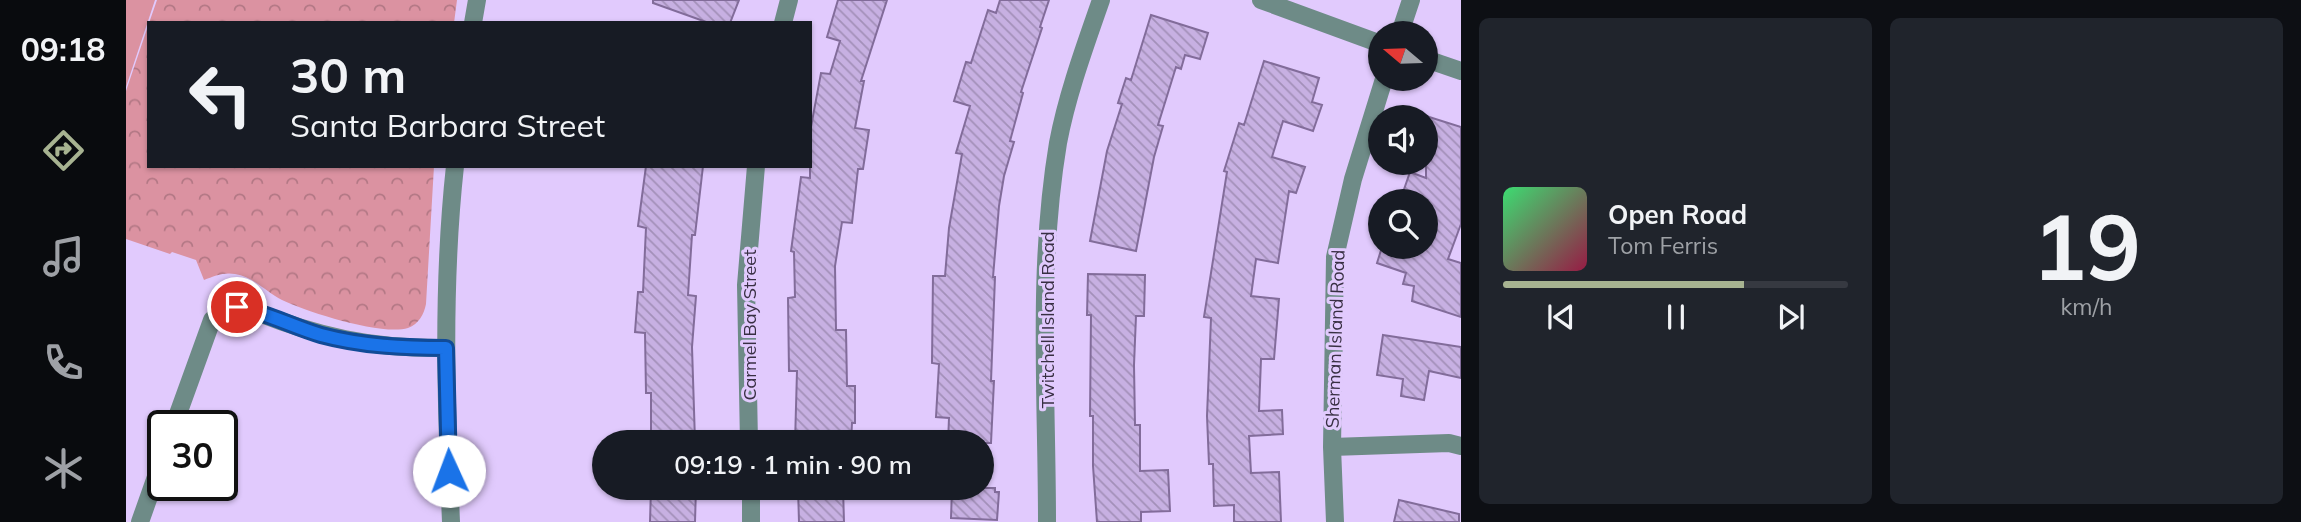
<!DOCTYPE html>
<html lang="en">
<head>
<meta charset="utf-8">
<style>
	:root { --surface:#171b24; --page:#20242c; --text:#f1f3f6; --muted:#9ea1a6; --line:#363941; --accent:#a7b391 }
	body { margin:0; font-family:Mulish,sans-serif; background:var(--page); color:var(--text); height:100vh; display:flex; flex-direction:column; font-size:26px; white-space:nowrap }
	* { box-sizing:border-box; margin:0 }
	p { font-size:23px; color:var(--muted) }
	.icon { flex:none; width:38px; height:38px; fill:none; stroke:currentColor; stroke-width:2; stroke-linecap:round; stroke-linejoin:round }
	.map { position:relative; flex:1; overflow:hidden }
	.sheet { display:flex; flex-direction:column; gap:18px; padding:18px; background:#0d0f14; width:840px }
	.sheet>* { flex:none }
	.hud { position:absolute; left:21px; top:21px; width:665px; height:147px; border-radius:0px; box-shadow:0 2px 5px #0004; background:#171b24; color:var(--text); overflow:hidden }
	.needle { width:46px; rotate:289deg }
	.controls { position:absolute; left:1242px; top:21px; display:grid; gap:14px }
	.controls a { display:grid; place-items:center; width:70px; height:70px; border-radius:50%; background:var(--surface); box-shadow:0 2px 5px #0004; font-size:35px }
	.speed { position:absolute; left:21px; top:410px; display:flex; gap:14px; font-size:35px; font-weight:700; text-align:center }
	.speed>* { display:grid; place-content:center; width:91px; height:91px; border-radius:50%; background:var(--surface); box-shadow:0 2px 5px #0004; line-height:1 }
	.speed .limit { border:4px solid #111; border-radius:10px; background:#fff; color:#111 }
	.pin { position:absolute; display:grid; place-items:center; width:60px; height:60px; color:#fff; margin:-30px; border:4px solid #fff; border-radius:50%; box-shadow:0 2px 7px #0007 }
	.me { position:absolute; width:77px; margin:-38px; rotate:358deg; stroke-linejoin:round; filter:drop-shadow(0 0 5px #0008) }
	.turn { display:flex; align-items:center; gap:24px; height:147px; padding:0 28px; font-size:32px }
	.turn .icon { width:91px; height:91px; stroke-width:2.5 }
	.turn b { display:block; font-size:49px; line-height:60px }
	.sheet .card { flex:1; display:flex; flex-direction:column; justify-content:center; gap:10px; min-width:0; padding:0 24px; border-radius:10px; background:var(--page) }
	.sheet .dial { align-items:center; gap:0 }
	.dial b { font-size:91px; line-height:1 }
	.song { display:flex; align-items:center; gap:21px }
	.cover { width:84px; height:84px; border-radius:10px; background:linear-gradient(135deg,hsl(140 70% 55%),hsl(340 70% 35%)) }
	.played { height:7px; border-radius:4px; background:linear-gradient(90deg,var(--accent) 70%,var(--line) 70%) }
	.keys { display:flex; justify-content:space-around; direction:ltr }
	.sheet .tiles { flex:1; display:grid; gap:18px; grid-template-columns:repeat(2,1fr) }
	.trip { position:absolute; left:466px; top:430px; width:402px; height:70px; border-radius:35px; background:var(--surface); box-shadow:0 2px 5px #0004; font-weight:600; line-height:70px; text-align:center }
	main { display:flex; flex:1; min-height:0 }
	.tabs { display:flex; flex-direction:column; width:126px; justify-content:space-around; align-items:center; background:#090b0e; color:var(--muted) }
	.tabs .icon { width:49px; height:49px }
	.tabs .active { color:var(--accent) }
	.tabs b { font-size:32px; color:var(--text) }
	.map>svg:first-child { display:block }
	.green { fill:#db92a1 }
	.park { fill:url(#park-crowns) }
	.building { fill:url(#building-back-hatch); stroke:#826c9a; stroke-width:2 }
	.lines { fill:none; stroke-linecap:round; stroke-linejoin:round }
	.minor { stroke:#6e8b87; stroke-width:18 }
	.route-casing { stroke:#114b97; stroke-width:18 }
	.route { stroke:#1a73e8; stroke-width:12 }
	.labels { text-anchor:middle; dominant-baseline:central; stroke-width:6; stroke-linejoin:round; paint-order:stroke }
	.street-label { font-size:18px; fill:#382f43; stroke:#e1cafd }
</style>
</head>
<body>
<main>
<nav class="tabs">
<b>09:18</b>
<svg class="icon active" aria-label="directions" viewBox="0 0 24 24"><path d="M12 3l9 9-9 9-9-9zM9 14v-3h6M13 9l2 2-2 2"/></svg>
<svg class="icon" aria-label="music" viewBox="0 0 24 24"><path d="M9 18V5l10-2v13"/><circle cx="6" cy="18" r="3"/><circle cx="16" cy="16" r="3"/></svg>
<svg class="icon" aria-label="phone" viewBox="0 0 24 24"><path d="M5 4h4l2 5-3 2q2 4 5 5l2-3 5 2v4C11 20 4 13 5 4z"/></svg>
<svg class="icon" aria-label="climate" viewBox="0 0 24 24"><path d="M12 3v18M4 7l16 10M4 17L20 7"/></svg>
</nav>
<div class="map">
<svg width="1335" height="522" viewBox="0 0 1335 522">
	<defs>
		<pattern id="park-crowns" width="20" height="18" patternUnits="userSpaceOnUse" patternTransform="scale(1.75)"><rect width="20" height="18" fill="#db92a1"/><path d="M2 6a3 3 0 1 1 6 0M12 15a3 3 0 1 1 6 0" fill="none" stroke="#b37885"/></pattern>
		<pattern id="building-back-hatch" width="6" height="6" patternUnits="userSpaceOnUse" patternTransform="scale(1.75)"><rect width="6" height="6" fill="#c7b0e2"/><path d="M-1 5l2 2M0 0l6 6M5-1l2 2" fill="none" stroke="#a390b9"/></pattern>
	</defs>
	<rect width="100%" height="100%" fill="#e1cafd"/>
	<path class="green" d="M 0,0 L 29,0 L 0,87 Z"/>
	<path class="park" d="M 31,0 L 331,0 L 328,23 L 23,23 Z
		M 23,23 L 23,166 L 308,166 L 300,304 C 298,314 293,324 282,328 C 256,336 181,312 156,300 C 140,292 128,277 109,274 C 98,272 88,276 78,280 L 70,260 L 46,252 L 44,254 L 0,239 L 0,91 Z"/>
	<path class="building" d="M 527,0 L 613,0 L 604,23 L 583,23 L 527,3 Z
		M 712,0 L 761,0 L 735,81 L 738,81 L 729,128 L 743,130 L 737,169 L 732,169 L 726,223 L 716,222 L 709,266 L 710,330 L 720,330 L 721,386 L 729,386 L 729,423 L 726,423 L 725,443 L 669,443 L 671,371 L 663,371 L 662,298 L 669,297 L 668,252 L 665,251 L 675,177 L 684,178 L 684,132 L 695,73 L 704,74 L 714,41 L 701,37 Z
		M 874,0 L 923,0 L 914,27 L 916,28 L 895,92 L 897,93 L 884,141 L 888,142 L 878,176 L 873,206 L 867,277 L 869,277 L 865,381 L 868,381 L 865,443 L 822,443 L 823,418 L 810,417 L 813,364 L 806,363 L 807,276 L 819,276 L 823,228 L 836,154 L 830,153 L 844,106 L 828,101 L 840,62 L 845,63 L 862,10 L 870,13 Z
		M 1025,15 L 1082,33 L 1074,59 L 1059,55 L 1055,69 L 1050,67 L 1032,125 L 1037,126 L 1028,157 L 1010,251 L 964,241 L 981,151 L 996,104 L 992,103 L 1000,78 L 1005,80 Z
		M 1138,61 L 1193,78 L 1186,102 L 1196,105 L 1187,131 L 1157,121 L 1146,157 L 1179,167 L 1170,193 L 1163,191 L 1152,263 L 1130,259 L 1125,296 L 1153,299 L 1148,359 L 1135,359 L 1133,411 L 1156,410 L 1157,434 L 1123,436 L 1125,473 L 1153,472 L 1155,522 L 1108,522 L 1108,505 L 1088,506 L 1087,464 L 1083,464 L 1081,416 L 1085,318 L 1078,317 L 1101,172 L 1098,171 L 1113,123 L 1118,125 Z
		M 1300,116 L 1335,127 L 1335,224 L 1322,259 L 1335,263 L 1335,317 L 1286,301 L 1288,286 L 1277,284 L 1280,273 L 1251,263 L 1256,247 L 1300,247 L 1300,201 L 1274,201 L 1284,172 L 1300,178 Z
		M 520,166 L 577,166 L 569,235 L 566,235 L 562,295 L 570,296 L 566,347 L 569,441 L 525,441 L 525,393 L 520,393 L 519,333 L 509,332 L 512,292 L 517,292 L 520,228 L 512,226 Z
		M 962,274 L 1019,275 L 1018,316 L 1010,316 L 1008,365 L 1009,425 L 1014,425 L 1014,471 L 1042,470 L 1044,511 L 1015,512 L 1015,522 L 971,522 L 967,466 L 967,416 L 964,416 L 965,315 L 961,315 Z
		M 1257,335 L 1335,347 L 1335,378 L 1303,371 L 1298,400 L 1275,396 L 1277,379 L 1251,375 Z
		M 525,488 L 570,488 L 569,522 L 524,522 Z
		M 672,488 L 717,488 L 718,522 L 673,522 Z
		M 826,488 L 869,488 L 869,492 L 873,492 L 871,520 L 825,518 Z
		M 1273,500 L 1333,514 L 1333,522 L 1268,522 Z"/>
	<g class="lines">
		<path class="minor" d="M 1135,0 L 1255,44
			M 347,23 L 351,0
			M 657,23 L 663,0
			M 1274,33 L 1285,0
			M 1300,59 L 1335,71
			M 48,425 L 86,320 C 98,309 106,306 123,309 C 191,337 247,349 320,348
			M 623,443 L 620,285 L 630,166
			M 1206,447 L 1323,443 L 1335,446
			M 625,488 L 625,522
			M 14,522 L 37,457
			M 325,522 C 320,403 316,285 329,166
			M 921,522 C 921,396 911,268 932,143 C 941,95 959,46 975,0
			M 1209,522 L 1206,447 L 1209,257 L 1227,179 L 1258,79"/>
	</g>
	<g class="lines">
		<g class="route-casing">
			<path id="route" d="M 111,307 C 140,312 167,327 195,335 C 236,346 278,348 320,348 L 323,471"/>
		</g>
		<use href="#route" class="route"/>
	</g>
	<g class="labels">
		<g class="street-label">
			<text transform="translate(921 320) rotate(-90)">Twitchell Island Road</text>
			<text transform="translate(623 325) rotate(-90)">Carmel Bay Street</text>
			<text transform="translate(1209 339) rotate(-88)">Sherman Island Road</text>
		</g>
	</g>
</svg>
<div class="controls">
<a><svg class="needle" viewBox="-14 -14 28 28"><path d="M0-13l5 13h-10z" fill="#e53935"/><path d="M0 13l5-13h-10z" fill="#9ea1a6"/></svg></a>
<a><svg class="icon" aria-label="sound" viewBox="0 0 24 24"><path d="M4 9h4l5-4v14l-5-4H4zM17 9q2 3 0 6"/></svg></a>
<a><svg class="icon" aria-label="search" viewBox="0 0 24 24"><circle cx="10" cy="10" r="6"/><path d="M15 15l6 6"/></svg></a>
</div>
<div class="speed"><div class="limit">30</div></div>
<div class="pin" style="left:111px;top:307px;background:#d93025"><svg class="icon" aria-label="arrive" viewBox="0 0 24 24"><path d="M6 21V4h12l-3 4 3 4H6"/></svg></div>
<svg class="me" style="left:323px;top:471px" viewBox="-20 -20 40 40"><circle r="19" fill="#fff"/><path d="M0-13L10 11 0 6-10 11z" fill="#1a73e8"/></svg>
<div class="trip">09:19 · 1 min · 90 m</div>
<div class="hud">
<div class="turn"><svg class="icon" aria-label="left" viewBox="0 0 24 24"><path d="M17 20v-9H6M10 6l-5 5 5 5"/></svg><div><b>30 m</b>Santa Barbara Street</div></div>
</div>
</div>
<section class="sheet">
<div class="tiles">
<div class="card">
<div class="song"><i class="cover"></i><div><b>Open Road</b><p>Tom Ferris</p></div></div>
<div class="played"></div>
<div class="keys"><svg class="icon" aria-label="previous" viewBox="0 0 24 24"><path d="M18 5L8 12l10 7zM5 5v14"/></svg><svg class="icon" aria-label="pause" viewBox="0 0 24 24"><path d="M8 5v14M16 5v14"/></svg><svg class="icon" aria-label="next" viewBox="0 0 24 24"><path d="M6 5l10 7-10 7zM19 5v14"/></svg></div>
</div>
<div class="card dial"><b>19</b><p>km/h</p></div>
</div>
</section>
</main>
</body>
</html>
